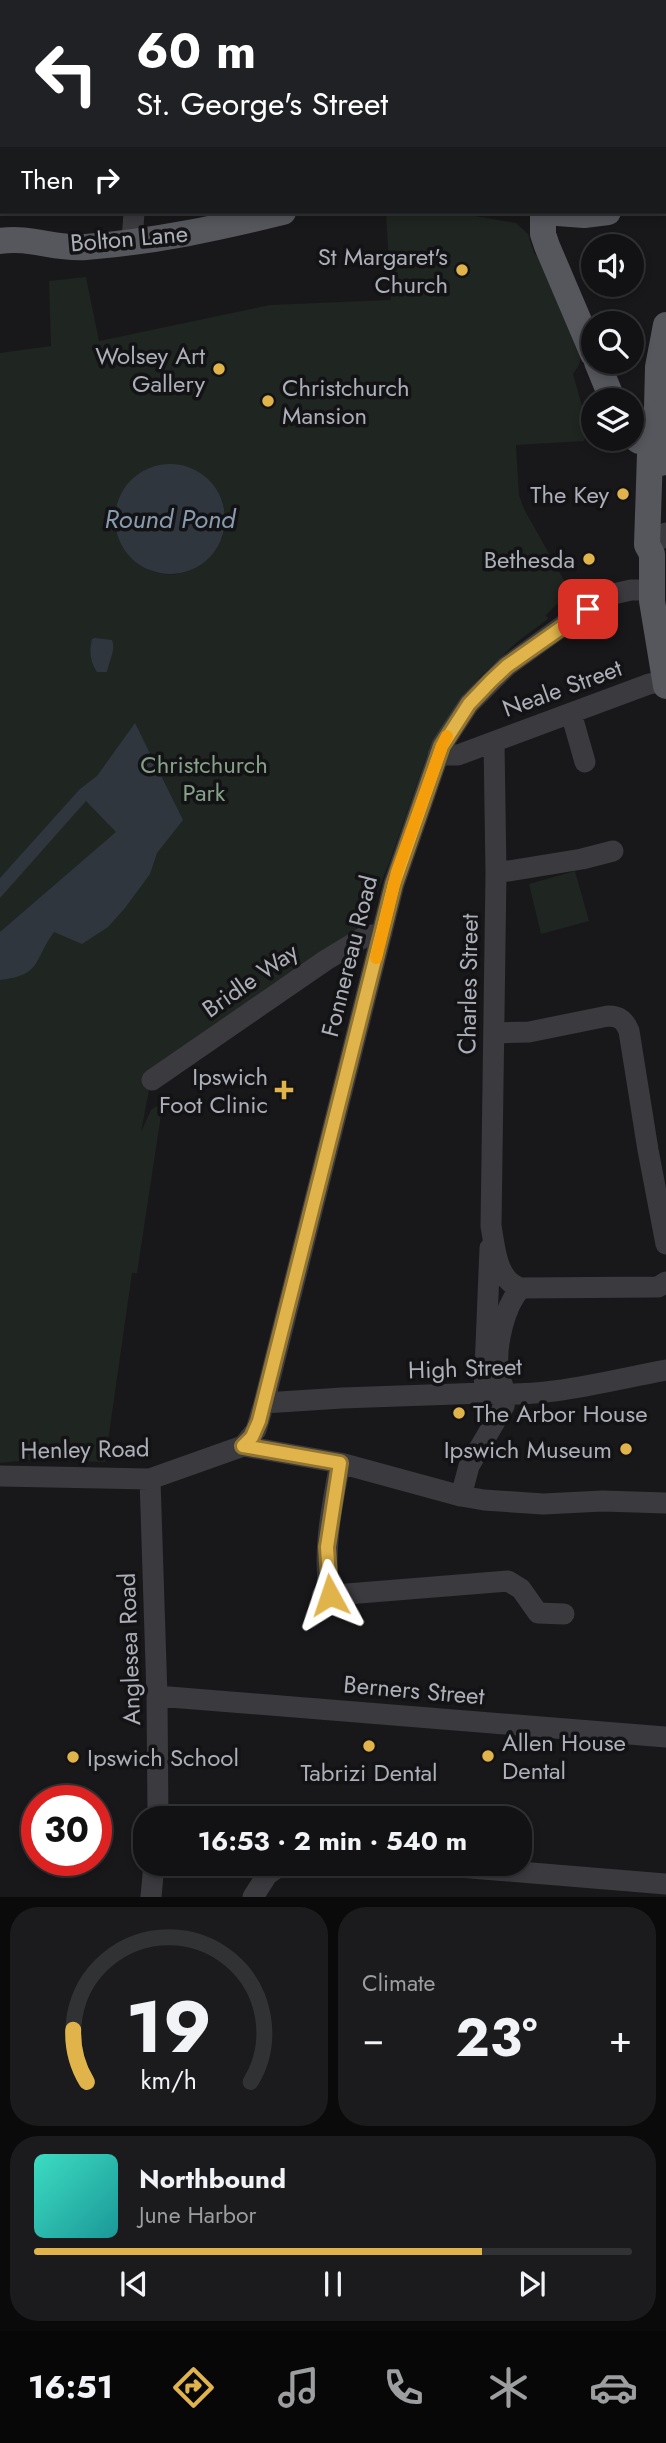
<!DOCTYPE html>
<html lang="en">
<head>
<meta charset="utf-8">
<style>
	:root { --surface:#121214; --page:#1b1b1d; --text:#f1f3f6; --muted:#9c9ea0; --line:#313234; --accent:#e0b44b }
	body { margin:0; font-family:Jost,sans-serif; background:var(--page); color:var(--text); height:100vh; display:flex; flex-direction:column; font-size:26px; white-space:nowrap }
	* { box-sizing:border-box; margin:0 }
	p { font-size:23px; color:var(--muted) }
	.icon { flex:none; width:38px; height:38px; fill:none; stroke:currentColor; stroke-width:2; stroke-linecap:round; stroke-linejoin:round }
	.map { position:relative; height:1897px; overflow:hidden }
	.sheet { display:flex; flex-direction:column; gap:10px; padding:10px; background:#0a0a0b; flex:1 }
	.sheet>* { flex:none }
	.top-card { position:absolute; left:0px; top:0px; width:667px; height:214px; box-shadow:0 4px 10px #0003,0 0 0 2px var(--line); background:#202124; color:#fff; overflow:hidden }
	.buttons { position:absolute; left:581px; top:234px; display:grid; gap:14px }
	.buttons a { display:grid; place-items:center; width:63px; height:63px; border-radius:50%; background:var(--surface); box-shadow:0 4px 10px #0003,0 0 0 2px var(--line); font-size:35px }
	.speed { position:absolute; left:21px; top:1785px; display:flex; gap:14px; font-size:35px; font-weight:700; text-align:center }
	.speed>* { display:grid; place-content:center; width:91px; height:91px; border-radius:50%; background:var(--surface); box-shadow:0 4px 10px #0003,0 0 0 2px var(--line); line-height:1 }
	.speed .limit { border:10px solid #d22; background:#fff; color:#111 }
	.pin { position:absolute; display:grid; place-items:center; width:60px; height:60px; color:#fff; margin:-30px; border-radius:14px; box-shadow:0 4px 10px #0006 }
	.me { position:absolute; width:77px; margin:-38px; rotate:355deg; stroke-linejoin:round; filter:drop-shadow(0 0 5px #0008) }
	.turn { display:flex; align-items:center; gap:24px; height:147px; padding:0 21px; font-size:32px }
	.turn .icon { width:91px; height:91px; stroke-width:2.5 }
	.turn b { display:block; font-size:49px; line-height:60px }
	.then { display:flex; align-items:center; height:66px; padding:0 21px; background:#0003; gap:14px; font-size:26px }
	.big { font-size:52px; font-weight:700; line-height:1.1 }
	.sheet .card { flex:1; display:flex; flex-direction:column; justify-content:center; gap:10px; min-width:0; padding:0 24px; border-radius:28px; background:var(--page) }
	.sheet .dial { align-items:center; gap:0 }
	.dial svg { height:182px; overflow:visible; fill:none; stroke:var(--line); stroke-width:7; stroke-linecap:round; text-anchor:middle }
	.dial text { fill:var(--text); stroke:none }
	.song { display:flex; align-items:center; gap:21px }
	.cover { width:84px; height:84px; border-radius:10px; background:linear-gradient(135deg,hsl(170 70% 55%),hsl(180 70% 35%)) }
	.played { height:7px; border-radius:4px; background:linear-gradient(90deg,var(--accent) 75%,var(--line) 75%) }
	.keys { display:flex; justify-content:space-around; direction:ltr }
	.heat { display:flex; justify-content:space-between; align-items:center; font-size:38px; direction:ltr }
	.sheet .tiles { flex:1; display:grid; gap:10px; grid-template-columns:1fr 1fr }
	.card:last-child { grid-column:span 2 }
	.trip { position:absolute; left:133px; top:1806px; width:399px; height:70px; border-radius:28px; background:var(--surface); box-shadow:0 4px 10px #0003,0 0 0 2px var(--line); font-weight:700; line-height:70px; text-align:center }
	.tab-bar { display:flex; height:112px; justify-content:space-around; align-items:center; background:#070708; color:var(--muted) }
	.tab-bar .icon { width:49px; height:49px }
	.tab-bar .current { color:var(--accent) }
	.tab-bar b { font-size:32px; color:var(--text) }
	.map>svg:first-child { display:block }
	.green { fill:#1f2520; fill-rule:evenodd }
	.water { fill:#2f363d }
	.lines { fill:none; stroke-linecap:round; stroke-linejoin:round }
	.minor { stroke:#3a3a3f; stroke-width:21 }
	.major { stroke:#56575d; stroke-width:26 }
	.route-casing { stroke:#927531; stroke-width:18 }
	.route { stroke:#e0b44b; stroke-width:12 }
	.slow { stroke:#f59e0b; stroke-width:12 }
	.poi-dot { fill:#e0b44b; stroke:#131315; stroke-width:2.5 }
	.labels { text-anchor:middle; dominant-baseline:central; stroke-width:7; stroke-linejoin:round; paint-order:stroke }
	.street-label { font-size:24px; fill:#acafb8; stroke:#131315 }
	.poi-label { font-size:24px; fill:#acafb8; stroke:#131315; text-anchor:end }
	.park-label { font-size:24px; fill:#85a188; stroke:#131315 }
	.water-label { font-size:26px; font-style:italic; fill:#879baf; stroke:#131315 }
</style>
</head>
<body>
<div class="map">
<svg width="666" height="1897" viewBox="0 0 666 1897">
	<rect width="100%" height="100%" fill="#18181a"/>
	<path class="green" d="M 386,212 L 451,212 L 516,223 L 528,234 L 534,253 L 539,258 L 581,355 L 579,365 L 573,374 L 584,413 L 593,415 L 593,422 L 586,430 L 584,441 L 516,445 L 519,495 L 524,509 L 579,607 L 568,615 L 557,604 L 545,616 L 549,618 L 517,642 L 479,678 L 427,755 L 391,858 L 365,923 L 373,925 L 153,1069 L 141,1132 L 151,1110 L 163,1102 L 137,1273 L 132,1273 L 105,1462 L 28,1460 L 0,1463 L 0,353 L 51,346 L 49,281 L 86,277 L 99,341 L 270,305 L 391,300 ZM 170,464 C 205,484 235,490 222,538 C 210,548 193,566 180,573 C 176,575 169,574 164,574 C 124,569 103,523 126,489 C 137,473 150,466 170,464 Z
		M 575,871 L 589,921 L 541,934 L 529,884 Z"/>
	<path class="water" d="M115 519a55 55 0 1 1 110 0a55 55 0 1 1-110 0Z
		M 95,638 L 112,640 C 116,650 109,661 107,672 L 97,672 C 90,662 89,651 92,639 Z
		M 135,723 L 183,820 L 157,853 L 150,874 L 125,908 L 108,927 L 82,944 L 54,932 C 33,961 42,975 0,980 L 0,932 L 116,832 L 86,801 L 0,898 L 0,878 L 80,789 L 97,776 Z"/>
	<g class="lines">
		<path class="minor" d="M 571,0 L 572,2
			M 4,2 L 8,0
			M 164,2 L 164,0
			M 198,2 L 203,0
			M 132,242 L 134,212
			M 659,540 L 666,533
			M 571,713 L 585,762
			M 494,742 L 496,873 L 491,1226 C 495,1247 496,1281 521,1288
			M 438,755 L 458,755 L 649,684 L 666,681
			M 496,873 L 582,859 L 613,851
			M 494,1033 L 529,1032 L 608,1016 C 620,1016 625,1021 629,1031 L 648,1150 L 666,1244
			M 152,1080 L 326,960 L 364,937 L 382,933
			M 484,1393 L 490,1248
			M 264,1403 L 342,1398 L 484,1393 C 544,1399 607,1381 666,1370
			M 243,1446 L 340,1463 L 461,1496 L 484,1500 L 543,1504 L 603,1501 L 666,1503
			M 0,1476 L 150,1479 L 243,1446 L 256,1430 L 264,1403 L 394,884 L 442,745 L 469,704 L 507,666 L 568,622 L 609,595 L 631,590 L 651,590
			M 150,1479 L 157,1696 L 158,1818
			M 461,1496 L 469,1466 L 504,1406 C 508,1389 500,1385 498,1369 C 496,1345 504,1306 521,1288 L 658,1287 L 666,1282
			M 330,1595 C 322,1551 332,1507 340,1463
			M 322,1596 L 508,1581 L 521,1589 L 538,1613 L 564,1614
			M 157,1696 L 666,1737
			M 422,1864 L 666,1884
			M 151,1897 L 154,1864
			M 253,1897 L 267,1875 L 282,1864"/>
		<path class="major" d="M 665,198 L 666,197
			M 543,212 L 543,234 L 547,246 L 593,354
			M 544,212 L 584,215 L 608,212
			M 0,241 C 30,236 57,250 86,247 C 153,242 218,228 283,212
			M 597,362 L 613,401
			M 632,436 L 639,441 L 657,442
			M 656,448 L 650,454 L 647,545 L 652,554 L 652,601 L 666,686
			M 661,463 L 656,448 L 658,367 L 666,325"/>
	</g>
	<g class="lines">
		<g class="route-casing">
			<path id="route" d="M 330,1595 L 327,1547 L 340,1463 L 243,1446 L 252,1437 L 259,1421 L 394,884 L 442,746 L 469,704 L 491,681 L 507,666 L 588,609"/>
		</g>
		<use href="#route" class="route"/>
		<path class="slow" d="M 376,958 L 397,872 L 442,746 L 447,736"/>
	</g>
	<g class="poi-dot">
		<circle cx="462" cy="270" r="7"/>
		<circle cx="219" cy="369" r="7"/>
		<circle cx="268" cy="401" r="7"/>
		<circle cx="623" cy="494" r="7"/>
		<circle cx="589" cy="559" r="7"/>
		<path d="M280.5 1079.5h7v7h7v7h-7v7h-7v-7h-7v-7h7z"/>
		<circle cx="459" cy="1413" r="7"/>
		<circle cx="626" cy="1449" r="7"/>
		<circle cx="369" cy="1746" r="7"/>
		<circle cx="488" cy="1756" r="7"/>
		<circle cx="73" cy="1757" r="7"/>
	</g>
	<g class="labels">
		<g class="street-label">
			<text transform="translate(129 238) rotate(-5)">Bolton Lane</text>
			<text transform="translate(562 688) rotate(-20)">Neale Street</text>
			<text transform="translate(349 956) rotate(-76)">Fonnereau Road</text>
			<text transform="translate(250 980) rotate(-35)">Bridle Way</text>
			<text transform="translate(468 984) rotate(-89)">Charles Street</text>
			<text transform="translate(465 1368) rotate(-2)">High Street</text>
			<text transform="translate(85 1449) rotate(-1)">Henley Road</text>
			<text transform="translate(129 1649) rotate(-92)">Anglesea Road</text>
			<text transform="translate(414 1690) rotate(5)">Berners Street</text>
		</g>
		<g class="poi-label">
			<text x="448" y="256">St Margaret's<tspan x="448" dy="28">Church</tspan></text>
			<text x="205" y="355">Wolsey Art<tspan x="205" dy="28">Gallery</tspan></text>
			<text x="282" y="387" text-anchor="start">Christchurch<tspan x="282" dy="28">Mansion</tspan></text>
			<text x="609" y="494">The Key</text>
			<text x="575" y="559">Bethesda</text>
			<text x="268" y="1076">Ipswich<tspan x="268" dy="28">Foot Clinic</tspan></text>
			<text x="473" y="1413" text-anchor="start">The Arbor House</text>
			<text x="612" y="1449">Ipswich Museum</text>
			<text x="502" y="1742" text-anchor="start">Allen House<tspan x="502" dy="28">Dental</tspan></text>
			<text x="87" y="1757" text-anchor="start">Ipswich School</text>
			<text x="369" y="1772" text-anchor="middle">Tabrizi Dental</text>
		</g>
		<g class="park-label">
			<text x="204" y="764">Christchurch<tspan x="204" dy="28">Park</tspan></text>
		</g>
		<g class="water-label">
			<text x="170" y="519">Round Pond</text>
		</g>
	</g>
</svg>
<div class="buttons">
<a><svg class="icon" aria-label="sound" viewBox="0 0 24 24"><path d="M4 9h4l5-4v14l-5-4H4zM17 9q2 3 0 6"/></svg></a>
<a><svg class="icon" aria-label="search" viewBox="0 0 24 24"><circle cx="10" cy="10" r="6"/><path d="M15 15l6 6"/></svg></a>
<a><svg class="icon" aria-label="layers" viewBox="0 0 24 24"><path d="M12 4l9 5-9 5-9-5zM3 14l9 5 9-5"/></svg></a>
</div>
<div class="speed"><div class="limit">30</div></div>
<div class="pin" style="left:588px;top:609px;background:#d93025"><svg class="icon" aria-label="arrive" viewBox="0 0 24 24"><path d="M6 21V4h12l-3 4 3 4H6"/></svg></div>
<svg class="me" style="left:330px;top:1595px" viewBox="-20 -20 40 40"><path d="M0-17L14 15 0 8-14 15z" fill="#e0b44b" stroke="#fff" stroke-width="4"/></svg>
<div class="trip">16:53 · 2 min · 540 m</div>
<div class="top-card">
<div class="turn"><svg class="icon" aria-label="left" viewBox="0 0 24 24"><path d="M17 20v-9H6M10 6l-5 5 5 5"/></svg><div><b>60 m</b>St. George's Street</div></div>
<div class="then">Then<svg class="icon" aria-label="right" viewBox="0 0 24 24"><path d="M7 20v-9h11M14 6l5 5-5 5"/></svg></div>
</div>
</div>
<section class="sheet">
<div class="tiles">
<div class="card dial"><svg viewBox="0 0 100 80">
<path d="M14 69A42 42 0 1 1 86 69"/>
<path d="M14 69A42 42 0 0 1 8 46" stroke="#e0b44b"/>
<text x="50" y="56" font-size="32" font-weight="700">19</text>
<text x="50" y="72" font-size="11">km/h</text>
</svg></div>
<div class="card"><p>Climate</p>
<div class="heat"><a>−</a><b class="big">23°</b><a>+</a></div>
</div>
<div class="card">
<div class="song"><i class="cover"></i><div><b>Northbound</b><p>June Harbor</p></div></div>
<div class="played"></div>
<div class="keys"><svg class="icon" aria-label="previous" viewBox="0 0 24 24"><path d="M18 5L8 12l10 7zM5 5v14"/></svg><svg class="icon" aria-label="pause" viewBox="0 0 24 24"><path d="M8 5v14M16 5v14"/></svg><svg class="icon" aria-label="next" viewBox="0 0 24 24"><path d="M6 5l10 7-10 7zM19 5v14"/></svg></div>
</div>
</div>
</section>
<nav class="tab-bar">
<b>16:51</b>
<svg class="icon current" aria-label="directions" viewBox="0 0 24 24"><path d="M12 3l9 9-9 9-9-9zM9 14v-3h6M13 9l2 2-2 2"/></svg>
<svg class="icon" aria-label="music" viewBox="0 0 24 24"><path d="M9 18V5l10-2v13"/><circle cx="6" cy="18" r="3"/><circle cx="16" cy="16" r="3"/></svg>
<svg class="icon" aria-label="phone" viewBox="0 0 24 24"><path d="M5 4h4l2 5-3 2q2 4 5 5l2-3 5 2v4C11 20 4 13 5 4z"/></svg>
<svg class="icon" aria-label="climate" viewBox="0 0 24 24"><path d="M12 3v18M4 7l16 10M4 17L20 7"/></svg>
<svg class="icon" aria-label="car" viewBox="0 0 24 24"><path d="M5 17H2v-5l4-1 3-4h7l3 4 3 1v5h-3M9 17h6M6 11h13"/><circle cx="7" cy="17" r="2"/><circle cx="17" cy="17" r="2"/></svg>
</nav>
</body>
</html>
